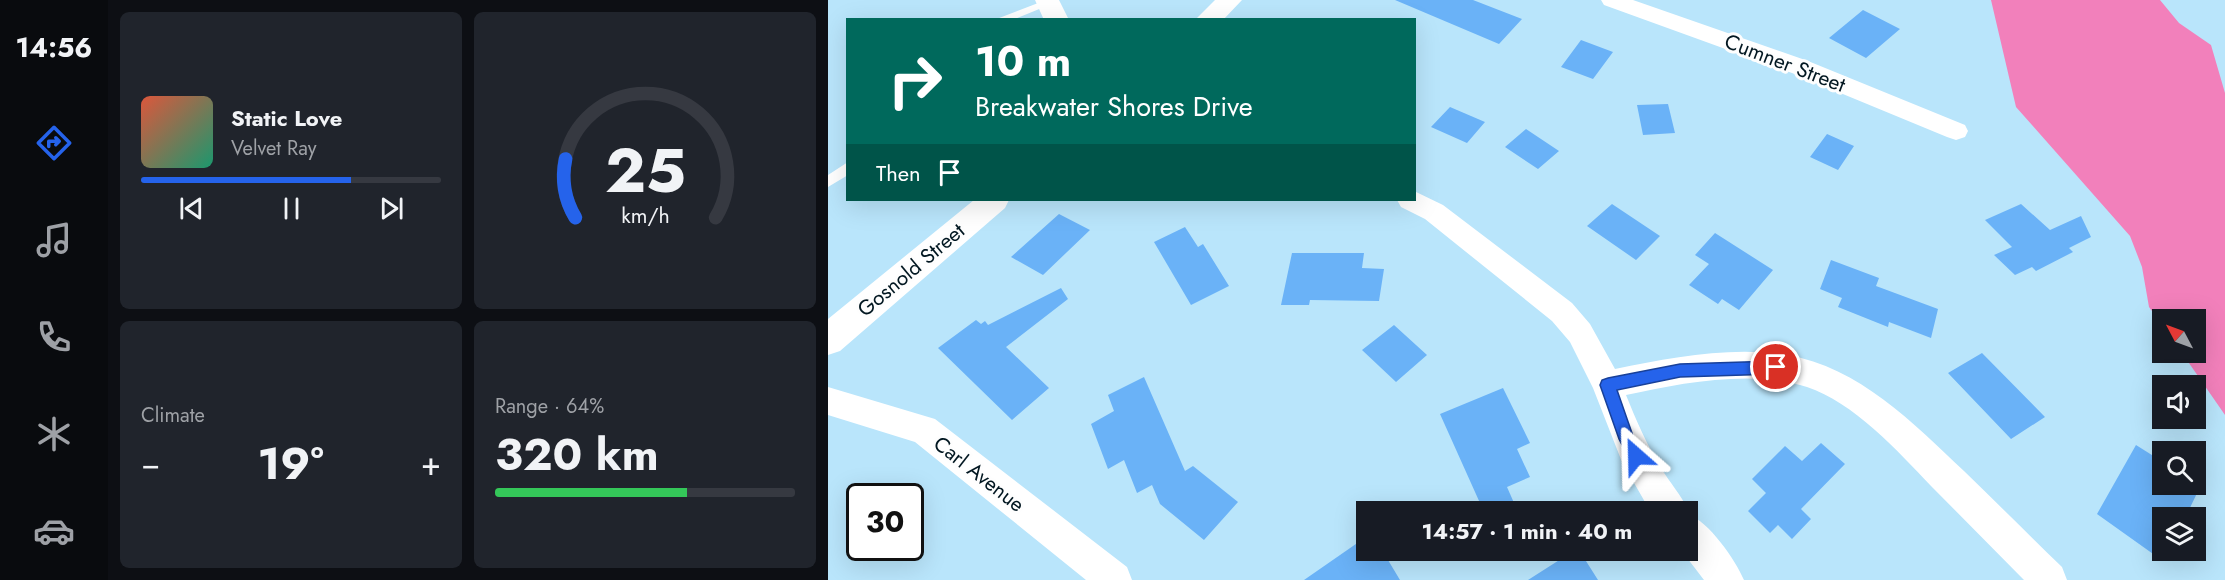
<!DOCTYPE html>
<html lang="en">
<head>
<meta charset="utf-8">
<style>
	:root { --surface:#171b24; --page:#20242c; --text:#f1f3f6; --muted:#9ea1a6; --line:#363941; --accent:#2563eb }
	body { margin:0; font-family:Jost,sans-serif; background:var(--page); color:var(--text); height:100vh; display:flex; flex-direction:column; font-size:22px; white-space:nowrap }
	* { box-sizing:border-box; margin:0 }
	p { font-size:20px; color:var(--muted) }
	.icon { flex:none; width:33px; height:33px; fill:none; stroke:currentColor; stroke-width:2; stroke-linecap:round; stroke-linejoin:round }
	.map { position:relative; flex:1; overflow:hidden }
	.sheet { display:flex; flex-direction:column; gap:12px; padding:12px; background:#0d0f14; width:720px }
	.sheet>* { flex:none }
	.guide { position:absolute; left:18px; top:18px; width:570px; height:183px; border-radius:0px; box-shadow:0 6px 24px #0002; background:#00695c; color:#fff; overflow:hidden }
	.needle { width:39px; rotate:311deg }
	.tools { position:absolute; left:1324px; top:309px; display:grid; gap:12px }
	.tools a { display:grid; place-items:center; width:54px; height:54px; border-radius:0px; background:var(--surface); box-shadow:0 6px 24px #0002; font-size:30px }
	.speed { position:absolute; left:18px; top:483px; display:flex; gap:12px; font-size:30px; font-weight:700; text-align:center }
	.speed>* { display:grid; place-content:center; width:78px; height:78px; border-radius:50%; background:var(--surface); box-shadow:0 6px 24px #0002; line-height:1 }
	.speed .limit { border:3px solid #111; border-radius:9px; background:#fff; color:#111 }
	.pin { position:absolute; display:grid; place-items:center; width:51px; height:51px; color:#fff; margin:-26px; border:3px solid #fff; border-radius:50%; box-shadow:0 2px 6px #0007 }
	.me { position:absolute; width:66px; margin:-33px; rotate:335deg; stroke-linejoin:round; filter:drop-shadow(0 0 4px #0008) }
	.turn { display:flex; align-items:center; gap:21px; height:126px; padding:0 30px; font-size:27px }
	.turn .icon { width:78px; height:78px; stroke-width:2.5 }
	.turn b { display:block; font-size:42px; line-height:51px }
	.then { display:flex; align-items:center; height:57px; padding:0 30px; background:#0003; gap:12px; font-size:22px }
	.big { font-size:45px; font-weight:700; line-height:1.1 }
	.sheet .tile { flex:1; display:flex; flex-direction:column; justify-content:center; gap:9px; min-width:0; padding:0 21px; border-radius:9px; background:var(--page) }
	.sheet .dial { align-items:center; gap:0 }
	.dial svg { height:156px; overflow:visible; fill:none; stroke:var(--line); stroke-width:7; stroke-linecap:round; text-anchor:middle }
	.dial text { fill:var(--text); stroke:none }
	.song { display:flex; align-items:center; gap:18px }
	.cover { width:72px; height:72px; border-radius:9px; background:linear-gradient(135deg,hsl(10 70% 55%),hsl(160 70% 35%)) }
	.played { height:6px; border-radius:3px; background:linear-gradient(90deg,var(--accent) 70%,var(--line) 70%) }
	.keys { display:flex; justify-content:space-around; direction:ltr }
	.heat { display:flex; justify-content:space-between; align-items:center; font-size:33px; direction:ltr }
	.charge { height:9px; border-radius:4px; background:linear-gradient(90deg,#34c759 64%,var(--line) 0) }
	.sheet .tiles { flex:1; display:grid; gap:12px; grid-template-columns:repeat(2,1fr) }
	.trip { position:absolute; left:528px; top:501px; width:342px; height:60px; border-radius:0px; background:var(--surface); box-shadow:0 6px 24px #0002; font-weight:700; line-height:60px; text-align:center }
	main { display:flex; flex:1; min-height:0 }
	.dock { display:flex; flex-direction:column; width:108px; justify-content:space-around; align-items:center; background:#090b0e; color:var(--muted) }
	.dock .icon { width:42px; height:42px }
	.dock .on { color:var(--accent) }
	.dock b { font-size:27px; color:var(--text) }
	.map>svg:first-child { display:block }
	.water { fill:#f280bb }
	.building { fill:#6ab2f7 }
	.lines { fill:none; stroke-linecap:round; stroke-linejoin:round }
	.lane { fill:#fff; fill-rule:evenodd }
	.street { fill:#fff; fill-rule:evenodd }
	.secondary { fill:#fff; fill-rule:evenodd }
	.route { fill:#2563eb; stroke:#184099; stroke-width:1.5 }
	.labels { text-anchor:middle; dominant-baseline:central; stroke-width:6; stroke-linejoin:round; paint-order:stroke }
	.street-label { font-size:21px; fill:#021721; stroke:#fefefe }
</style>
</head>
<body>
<main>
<nav class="dock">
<b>14:56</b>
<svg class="icon on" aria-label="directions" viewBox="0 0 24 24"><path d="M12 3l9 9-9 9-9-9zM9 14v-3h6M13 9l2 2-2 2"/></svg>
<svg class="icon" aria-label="music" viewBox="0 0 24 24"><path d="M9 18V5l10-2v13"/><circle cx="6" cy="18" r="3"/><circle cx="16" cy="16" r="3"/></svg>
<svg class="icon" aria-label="phone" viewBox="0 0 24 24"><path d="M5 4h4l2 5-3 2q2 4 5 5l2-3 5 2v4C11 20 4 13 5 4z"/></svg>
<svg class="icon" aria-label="climate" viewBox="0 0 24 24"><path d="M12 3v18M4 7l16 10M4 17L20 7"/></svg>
<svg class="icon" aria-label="car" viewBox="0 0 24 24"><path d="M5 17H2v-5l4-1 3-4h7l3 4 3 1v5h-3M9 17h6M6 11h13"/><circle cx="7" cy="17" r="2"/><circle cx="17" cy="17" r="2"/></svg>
</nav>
<section class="sheet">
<div class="tiles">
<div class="tile">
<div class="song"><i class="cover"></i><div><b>Static Love</b><p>Velvet Ray</p></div></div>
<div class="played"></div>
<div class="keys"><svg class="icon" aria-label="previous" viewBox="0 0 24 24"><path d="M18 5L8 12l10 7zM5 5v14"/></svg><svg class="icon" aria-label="pause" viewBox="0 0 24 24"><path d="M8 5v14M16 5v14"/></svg><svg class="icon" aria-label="next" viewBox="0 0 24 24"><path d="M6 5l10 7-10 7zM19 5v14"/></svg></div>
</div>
<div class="tile dial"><svg viewBox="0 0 100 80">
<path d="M14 69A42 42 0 1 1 86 69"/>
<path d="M14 69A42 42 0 0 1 9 39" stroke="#2563eb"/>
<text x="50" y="56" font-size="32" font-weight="700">25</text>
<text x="50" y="72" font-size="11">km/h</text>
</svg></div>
<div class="tile"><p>Climate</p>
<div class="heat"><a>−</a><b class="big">19°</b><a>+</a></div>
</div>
<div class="tile"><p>Range · 64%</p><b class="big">320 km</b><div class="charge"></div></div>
</div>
</section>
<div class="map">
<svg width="1397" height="580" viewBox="0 0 1397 580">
	<rect width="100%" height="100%" fill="#b9e5fb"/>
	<path class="water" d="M 1163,0 L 1332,0 L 1351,23 L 1383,45 L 1397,93 L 1397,415 L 1354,353 L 1368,352 L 1368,320 L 1335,320 L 1335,326 L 1321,307 L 1314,267 L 1302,236 L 1188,107 Z"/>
	<path class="building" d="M 567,0 L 645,0 L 694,19 L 671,44 Z
		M 1035,10 L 1072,29 L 1038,58 L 1001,38 Z
		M 753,40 L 785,52 L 765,79 L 733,67 Z
		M 840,104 L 847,133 L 815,135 L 809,105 Z
		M 622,107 L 657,122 L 639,143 L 603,127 Z
		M 698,129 L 731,151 L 710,169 L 677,147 Z
		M 999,134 L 1026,146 L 1010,170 L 982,157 Z
		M 784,204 L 832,236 L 808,260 L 759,226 Z
		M 1193,204 L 1222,230 L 1253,216 L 1263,237 L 1241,248 L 1245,252 L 1208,271 L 1204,267 L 1187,275 L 1166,255 L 1184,247 L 1157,220 Z
		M 231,214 L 262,230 L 215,275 L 183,257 Z
		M 357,227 L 370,247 L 375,244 L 401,286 L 363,305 L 326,242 Z
		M 887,233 L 945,270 L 911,310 L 894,299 L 890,304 L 861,285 L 881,264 L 867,255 Z
		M 464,253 L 536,253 L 534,268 L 556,269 L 551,301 L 482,300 L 481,305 L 453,305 Z
		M 1003,260 L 1051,278 L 1048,286 L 1110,309 L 1103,338 L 1061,322 L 1060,327 L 1010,307 L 1014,298 L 992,289 Z
		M 233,288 L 240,299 L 178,347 L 221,388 L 184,420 L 110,348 L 148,320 L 153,324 L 157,321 L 160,325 Z
		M 566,325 L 599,355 L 568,382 L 534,350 Z
		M 1154,353 L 1217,417 L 1183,439 L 1120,373 Z
		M 316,377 L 357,471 L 365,466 L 410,502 L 376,540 L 332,504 L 324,485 L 309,493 L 296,460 L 280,469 L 263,424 L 286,411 L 280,395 Z
		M 675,388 L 702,443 L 689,449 L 702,477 L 679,487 L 690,512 L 656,512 L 612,414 Z
		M 993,443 L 1017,464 L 973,509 L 983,519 L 964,539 L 950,525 L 942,533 L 920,511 L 938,493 L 924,479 L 957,446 L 974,461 Z
		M 1308,445 L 1335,462 L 1335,484 L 1368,484 L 1372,487 L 1357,518 L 1335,518 L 1335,550 L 1340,550 L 1335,561 L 1269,514 Z
		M 538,537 L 538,550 L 554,550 L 572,580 L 476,580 Z
		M 747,550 L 751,550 L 770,580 L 700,580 Z"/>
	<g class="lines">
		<path class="lane" d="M 218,0 L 226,3 L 184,20 L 166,20 Z
			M 20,162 L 20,175 L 0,187 L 0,175 Z"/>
		<path class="street" d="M 773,0 L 805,0 L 980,61 L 1137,125 L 1140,131 L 1137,137 L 1128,140 L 1119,137 L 964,73 L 776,5 Z
			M 586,191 L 615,205 L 744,303 L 762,324 L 787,369 C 842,358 902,346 959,355 C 1031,367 1085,423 1136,471 C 1169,503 1201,535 1234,567 L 1239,580 L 1196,580 C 1165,549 1134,517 1103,486 C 1070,451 1025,402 979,387 C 925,369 852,383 798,395 C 808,420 819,445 833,468 C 842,483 854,496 861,512 L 860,514 C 881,522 907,559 916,580 L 876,580 L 853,550 L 860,550 L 860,512 L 823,512 L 821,509 L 794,462 L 765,388 L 742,342 L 724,321 L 597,219 L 573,207 L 569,200 L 586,200 Z
			M 0,387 L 107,419 L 299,567 L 304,580 L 258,580 L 87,442 L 0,415 Z"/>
		<path class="secondary" d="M 207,0 L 231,0 L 241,20 L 216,20 Z
			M 387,0 L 414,0 L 395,20 L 367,20 Z
			M 146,200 L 181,200 L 177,208 L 12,351 L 0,355 L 0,319 Z"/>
	</g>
	<path class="route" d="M 948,361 L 953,363 L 955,367 L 953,372 L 948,374 L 852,377 L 789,390 L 805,436 L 815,456 L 813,461 L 808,463 L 802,461 L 791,439 L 772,385 L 774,380 L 780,378 L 852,364 Z"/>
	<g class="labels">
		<g class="street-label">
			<text transform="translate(957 63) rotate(21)">Cumner Street</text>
			<text transform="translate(83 270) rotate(-40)">Gosnold Street</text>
			<text transform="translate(151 474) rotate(38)">Carl Avenue</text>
		</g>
	</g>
</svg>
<div class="tools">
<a><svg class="needle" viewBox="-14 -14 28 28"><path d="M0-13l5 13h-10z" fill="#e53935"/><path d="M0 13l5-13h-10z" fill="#9ea1a6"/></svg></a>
<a><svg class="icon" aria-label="sound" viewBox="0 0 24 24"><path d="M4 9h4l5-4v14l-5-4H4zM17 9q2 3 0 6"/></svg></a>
<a><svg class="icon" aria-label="search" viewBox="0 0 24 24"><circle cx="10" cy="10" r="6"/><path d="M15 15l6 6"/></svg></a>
<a><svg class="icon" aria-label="layers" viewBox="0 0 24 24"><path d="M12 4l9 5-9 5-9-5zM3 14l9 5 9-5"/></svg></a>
</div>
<div class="speed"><div class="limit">30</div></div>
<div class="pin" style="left:948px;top:367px;background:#d93025"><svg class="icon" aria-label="arrive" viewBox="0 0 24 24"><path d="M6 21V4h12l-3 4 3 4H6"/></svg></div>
<svg class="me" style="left:808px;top:456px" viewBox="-20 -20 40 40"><path d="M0-17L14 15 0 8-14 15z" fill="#2563eb" stroke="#fff" stroke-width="4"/></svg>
<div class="trip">14:57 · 1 min · 40 m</div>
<div class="guide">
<div class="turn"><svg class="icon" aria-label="right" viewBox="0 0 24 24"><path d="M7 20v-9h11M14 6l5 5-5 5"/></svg><div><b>10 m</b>Breakwater Shores Drive</div></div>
<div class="then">Then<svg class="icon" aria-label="arrive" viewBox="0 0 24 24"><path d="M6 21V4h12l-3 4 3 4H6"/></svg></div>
</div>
</div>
</main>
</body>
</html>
